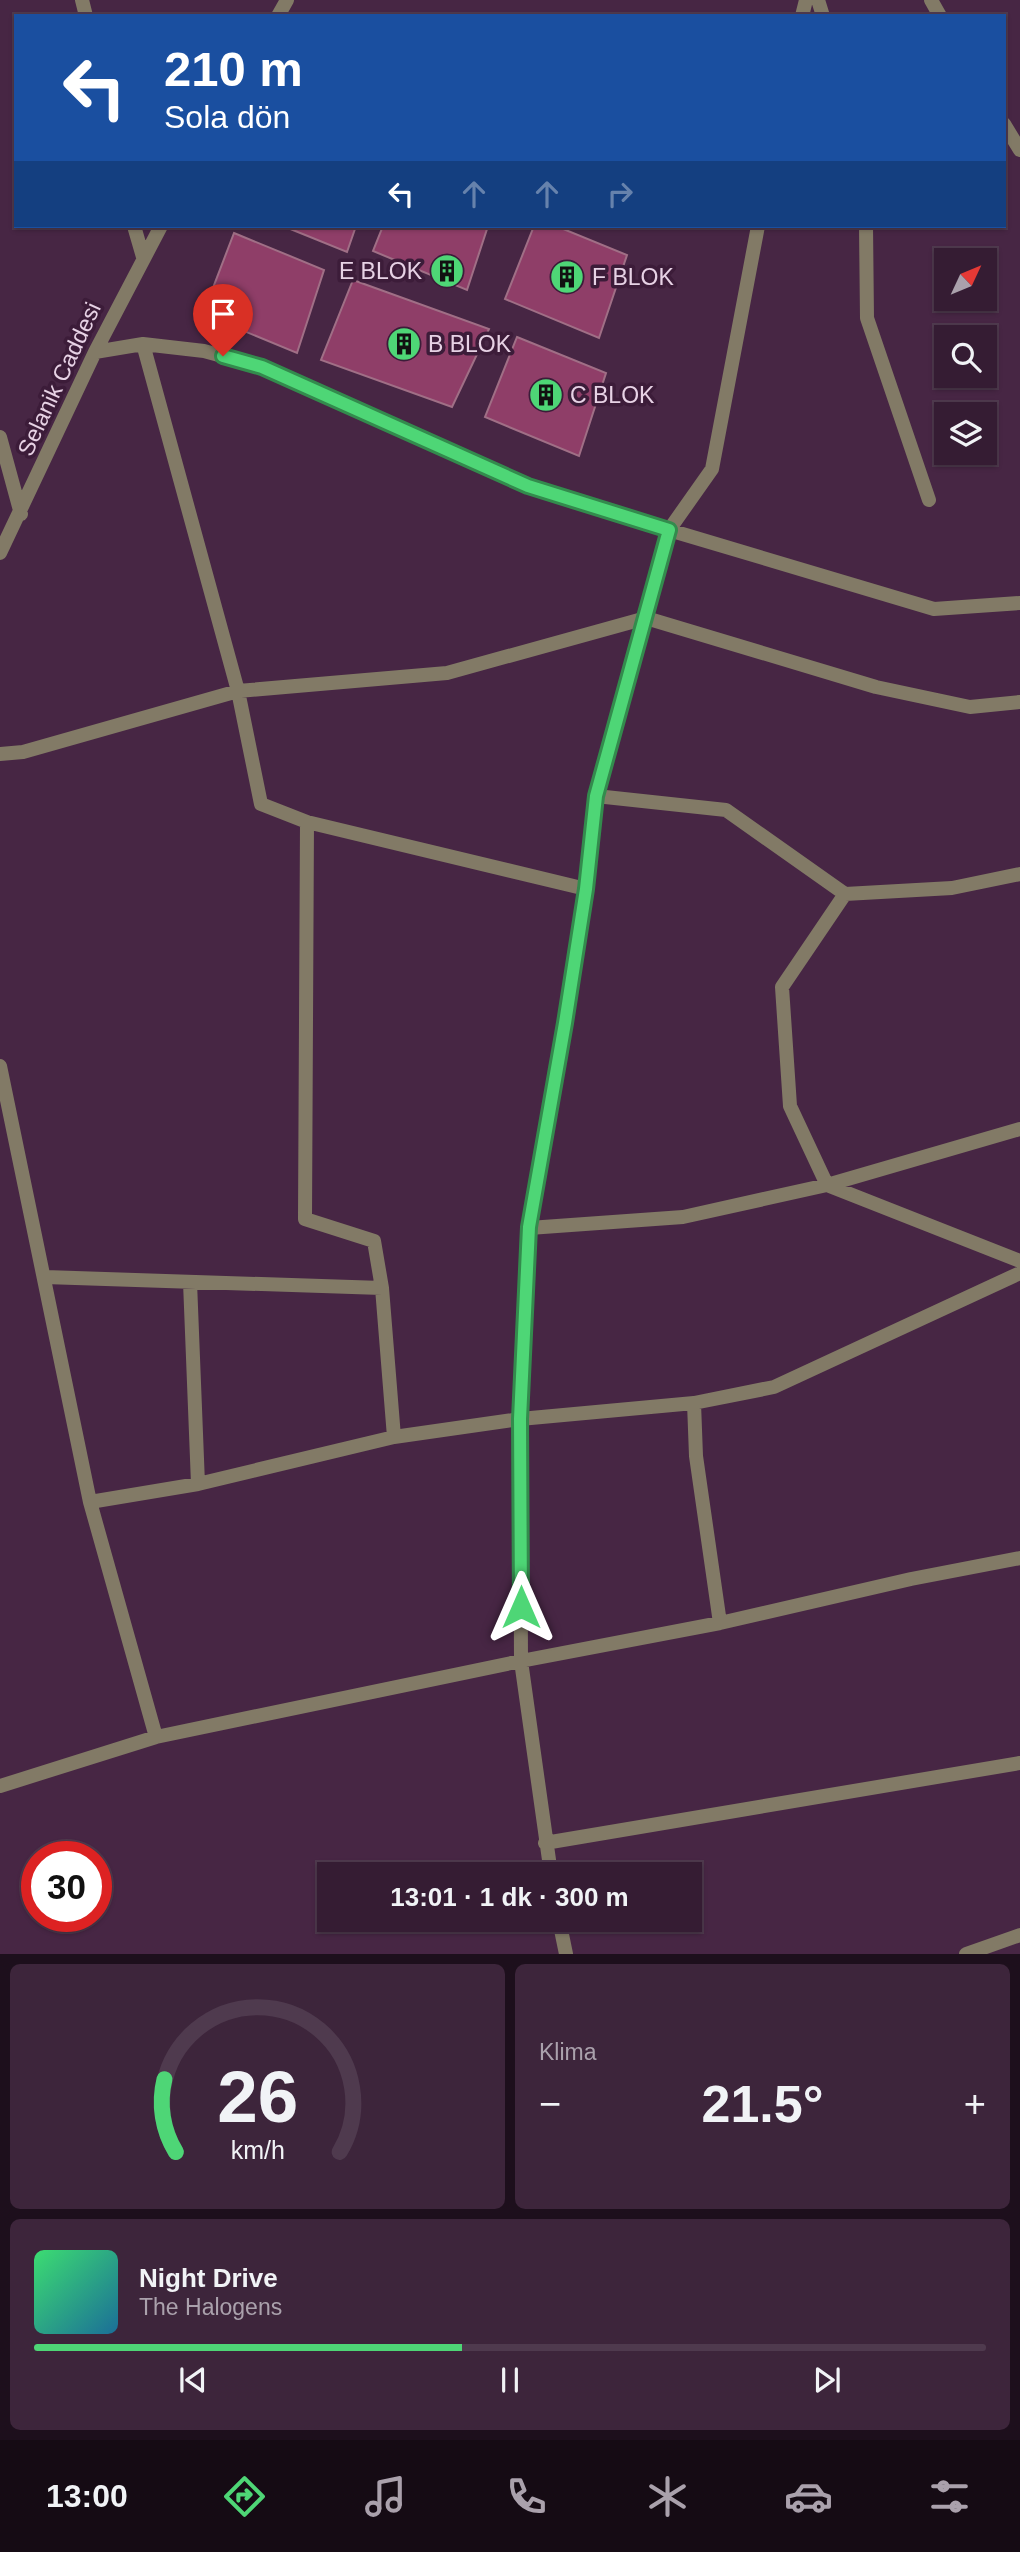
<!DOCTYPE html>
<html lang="tr">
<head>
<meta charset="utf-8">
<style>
	:root { --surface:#351c33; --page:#3d253b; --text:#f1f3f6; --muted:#aaa1ac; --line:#4f3a4e; --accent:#4ed676 }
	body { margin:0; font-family:Arial,sans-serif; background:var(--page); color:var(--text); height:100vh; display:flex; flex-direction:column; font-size:26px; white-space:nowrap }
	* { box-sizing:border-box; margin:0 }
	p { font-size:23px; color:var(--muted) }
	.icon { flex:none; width:38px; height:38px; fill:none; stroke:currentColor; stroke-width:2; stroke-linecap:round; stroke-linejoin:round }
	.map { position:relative; height:1954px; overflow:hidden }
	.panel { display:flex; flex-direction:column; gap:10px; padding:10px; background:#1d0f1c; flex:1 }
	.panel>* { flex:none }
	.guide { position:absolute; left:14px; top:14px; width:992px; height:214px; border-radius:0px; box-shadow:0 2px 5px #0004,0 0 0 2px var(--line); background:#1a4fa0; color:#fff; overflow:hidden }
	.needle { width:46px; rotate:46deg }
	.buttons { position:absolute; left:934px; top:248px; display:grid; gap:14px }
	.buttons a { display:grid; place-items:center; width:63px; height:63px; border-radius:0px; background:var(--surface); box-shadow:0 2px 5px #0004,0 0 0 2px var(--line); font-size:35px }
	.speed { position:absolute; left:21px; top:1841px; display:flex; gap:14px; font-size:35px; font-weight:700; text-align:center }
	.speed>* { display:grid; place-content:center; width:91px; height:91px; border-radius:50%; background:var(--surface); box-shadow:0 2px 5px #0004,0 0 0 2px var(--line); line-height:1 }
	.speed .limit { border:10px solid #d22; background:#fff; color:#111 }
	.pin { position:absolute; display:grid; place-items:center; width:60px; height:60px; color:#fff; margin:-72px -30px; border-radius:50% 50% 50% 0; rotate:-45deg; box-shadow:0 0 7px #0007 }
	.pin .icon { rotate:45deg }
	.me { position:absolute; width:77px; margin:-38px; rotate:0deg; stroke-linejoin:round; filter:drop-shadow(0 0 5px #0008) }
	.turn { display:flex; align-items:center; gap:24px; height:147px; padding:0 35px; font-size:32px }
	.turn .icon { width:91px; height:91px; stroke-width:2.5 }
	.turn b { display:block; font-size:49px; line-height:60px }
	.lanes { display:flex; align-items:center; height:66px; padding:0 35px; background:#0003; justify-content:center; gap:35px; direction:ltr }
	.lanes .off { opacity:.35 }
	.big { font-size:52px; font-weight:800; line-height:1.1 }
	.panel .tile { flex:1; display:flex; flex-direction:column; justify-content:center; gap:10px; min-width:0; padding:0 24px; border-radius:10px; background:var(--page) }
	.panel .dial { align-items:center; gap:0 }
	.dial svg { height:182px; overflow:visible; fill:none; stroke:var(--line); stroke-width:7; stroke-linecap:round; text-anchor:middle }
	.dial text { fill:var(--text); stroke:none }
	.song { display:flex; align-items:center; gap:21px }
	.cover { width:84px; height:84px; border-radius:10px; background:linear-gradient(135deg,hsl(140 70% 55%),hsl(200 70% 35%)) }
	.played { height:7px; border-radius:4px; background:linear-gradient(90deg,var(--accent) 45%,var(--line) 45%) }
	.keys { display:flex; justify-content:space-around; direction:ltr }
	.heat { display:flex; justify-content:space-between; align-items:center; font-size:38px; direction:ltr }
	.panel .tiles { flex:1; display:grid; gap:10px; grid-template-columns:1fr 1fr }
	.tile:last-child { grid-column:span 2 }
	.trip { position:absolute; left:317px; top:1862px; width:385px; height:70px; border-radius:0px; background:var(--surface); box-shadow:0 2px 5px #0004,0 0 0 2px var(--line); font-weight:800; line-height:70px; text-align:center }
	.dock { display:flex; height:112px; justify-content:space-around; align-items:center; background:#150b14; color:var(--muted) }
	.dock .icon { width:49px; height:49px }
	.dock .selected { color:var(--accent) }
	.dock b { font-size:32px; color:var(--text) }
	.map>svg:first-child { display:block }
	.building { fill:#8f3e68; stroke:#a06f86; stroke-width:2 }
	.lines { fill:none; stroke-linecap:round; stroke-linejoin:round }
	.minor { stroke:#827a66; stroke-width:14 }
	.tertiary { stroke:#827a66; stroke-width:14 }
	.route-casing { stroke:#338b4d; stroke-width:18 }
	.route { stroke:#4ed676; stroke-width:12 }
	.labels { text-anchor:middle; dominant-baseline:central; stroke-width:7; stroke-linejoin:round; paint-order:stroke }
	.poi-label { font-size:23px; fill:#e7d2e5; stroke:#3c1c39; text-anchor:start }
	.street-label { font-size:23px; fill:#e7d2e5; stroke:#3c1c39 }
</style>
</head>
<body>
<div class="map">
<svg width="1020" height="1954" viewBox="0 0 1020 1954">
	<rect width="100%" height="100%" fill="#472644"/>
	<path class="building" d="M 283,226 L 356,226 L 347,252 Z
		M 383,226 L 488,226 L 467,290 L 373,251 Z
		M 534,226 L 556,226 L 627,255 L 599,338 L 505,299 Z
		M 234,233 L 324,270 L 297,353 L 203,314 Z
		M 353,280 L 489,329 L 452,407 L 321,360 Z
		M 517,337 L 606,373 L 579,456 L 485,417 Z"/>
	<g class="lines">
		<path class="minor" d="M 82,0 L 86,16
			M 818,0 L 823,16
			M 931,0 L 940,16
			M 278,16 L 287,0
			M 802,16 L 806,0
			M 1004,124 L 1020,150
			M 134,226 L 143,257
			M 866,226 L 867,318 L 929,500
			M 143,344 L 238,691 L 261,804 L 307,822 L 586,889
			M 95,352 L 143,344 L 204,351 L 262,367 L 528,486 L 669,530 L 934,609 L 1020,603
			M 0,437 L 21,514
			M 0,553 L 95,352 L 161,226
			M 0,754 L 23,752 L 238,691 L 447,673 L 646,618 L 876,687 L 970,707 L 1020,702
			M 596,796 L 726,810 L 845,894 L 952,888 L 1020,874
			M 307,822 L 305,1219 L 374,1241 L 382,1288 L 394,1437
			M 845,894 L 782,987 L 790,1106 L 827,1185 L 1020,1261
			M 0,1066 L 90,1502 L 156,1737
			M 529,1228 L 683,1217 L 827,1185 L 1020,1129
			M 45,1277 L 382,1288
			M 190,1282 L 198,1484
			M 694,1403 L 696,1456 L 720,1623
			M 90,1502 L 198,1484 L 394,1437 L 520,1419 L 694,1403 L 774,1387 L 1020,1273
			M 0,1786 L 156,1737 L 521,1661 L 720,1623 L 911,1579 L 1020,1558
			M 545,1843 L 1020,1763
			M 551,1874 L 521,1661 L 520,1419 L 529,1228 L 561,1050 L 586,889 L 596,796 L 669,530 L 712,469 L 758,226
			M 559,1920 L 566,1954"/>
		<path class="tertiary" d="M 966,1954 L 1020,1935"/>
	</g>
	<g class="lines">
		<g class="route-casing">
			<path id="route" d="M 223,356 L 262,367 L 528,486 L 669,530 L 596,796 L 586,889 L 565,1023 L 529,1227 L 520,1419 L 521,1607"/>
		</g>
		<use href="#route" class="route"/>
	</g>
	<defs>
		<g id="building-disc" transform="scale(1.75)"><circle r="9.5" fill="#4ed676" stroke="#3c1c39"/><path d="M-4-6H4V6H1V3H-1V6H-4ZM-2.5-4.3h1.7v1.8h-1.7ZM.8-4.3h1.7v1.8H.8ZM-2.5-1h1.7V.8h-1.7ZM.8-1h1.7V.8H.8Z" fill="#111"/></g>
	</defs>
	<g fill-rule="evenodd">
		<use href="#building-disc" x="447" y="271"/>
		<use href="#building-disc" x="567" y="277"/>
		<use href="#building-disc" x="404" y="344"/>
		<use href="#building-disc" x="546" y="395"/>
	</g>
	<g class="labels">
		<g class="poi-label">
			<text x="422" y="271" text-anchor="end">E BLOK</text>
			<text x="592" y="277">F BLOK</text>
			<text x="428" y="344">B BLOK</text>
			<text x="570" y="395">C BLOK</text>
		</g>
		<g class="street-label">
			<text transform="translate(59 379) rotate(-65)">Selanik Caddesi</text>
		</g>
	</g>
</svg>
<div class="buttons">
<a><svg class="needle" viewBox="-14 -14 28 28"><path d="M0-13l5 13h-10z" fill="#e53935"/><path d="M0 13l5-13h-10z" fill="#aaa1ac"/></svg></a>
<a><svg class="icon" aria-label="search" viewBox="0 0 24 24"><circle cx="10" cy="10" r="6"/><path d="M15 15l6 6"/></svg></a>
<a><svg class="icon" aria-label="layers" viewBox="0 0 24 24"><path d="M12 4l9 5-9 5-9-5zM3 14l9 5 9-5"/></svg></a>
</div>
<div class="speed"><div class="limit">30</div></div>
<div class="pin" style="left:223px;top:356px;background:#d93025"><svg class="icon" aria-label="arrive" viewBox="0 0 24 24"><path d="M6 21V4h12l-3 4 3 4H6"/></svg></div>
<svg class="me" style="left:521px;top:1607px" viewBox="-20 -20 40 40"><path d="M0-17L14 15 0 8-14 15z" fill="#4ed676" stroke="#fff" stroke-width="4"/></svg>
<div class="trip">13:01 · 1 dk · 300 m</div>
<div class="guide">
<div class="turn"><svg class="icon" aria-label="left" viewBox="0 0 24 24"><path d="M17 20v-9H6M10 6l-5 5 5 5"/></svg><div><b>210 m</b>Sola dön</div></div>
<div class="lanes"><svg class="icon" aria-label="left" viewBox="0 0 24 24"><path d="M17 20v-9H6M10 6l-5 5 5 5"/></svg><svg class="icon off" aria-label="ahead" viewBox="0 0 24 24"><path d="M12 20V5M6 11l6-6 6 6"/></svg><svg class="icon off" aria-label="ahead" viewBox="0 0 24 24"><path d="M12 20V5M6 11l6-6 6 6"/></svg><svg class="icon off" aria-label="right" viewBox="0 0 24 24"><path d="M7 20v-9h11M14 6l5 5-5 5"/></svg></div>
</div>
</div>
<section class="panel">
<div class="tiles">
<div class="tile dial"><svg viewBox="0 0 100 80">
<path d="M14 69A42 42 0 1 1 86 69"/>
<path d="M14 69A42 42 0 0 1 9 37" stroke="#4ed676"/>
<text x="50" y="56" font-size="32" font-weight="700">26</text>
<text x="50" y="72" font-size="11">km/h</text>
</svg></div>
<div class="tile"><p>Klima</p>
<div class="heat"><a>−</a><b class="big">21.5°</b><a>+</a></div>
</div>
<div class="tile">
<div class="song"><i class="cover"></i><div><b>Night Drive</b><p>The Halogens</p></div></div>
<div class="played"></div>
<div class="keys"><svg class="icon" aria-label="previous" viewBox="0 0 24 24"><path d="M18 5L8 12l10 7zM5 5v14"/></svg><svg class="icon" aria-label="pause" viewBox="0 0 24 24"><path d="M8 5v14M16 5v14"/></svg><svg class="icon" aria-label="next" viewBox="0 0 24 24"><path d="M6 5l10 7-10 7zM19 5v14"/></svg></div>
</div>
</div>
</section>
<nav class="dock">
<b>13:00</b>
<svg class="icon selected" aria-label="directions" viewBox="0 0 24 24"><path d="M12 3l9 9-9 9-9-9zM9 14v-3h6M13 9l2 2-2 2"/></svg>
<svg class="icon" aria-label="music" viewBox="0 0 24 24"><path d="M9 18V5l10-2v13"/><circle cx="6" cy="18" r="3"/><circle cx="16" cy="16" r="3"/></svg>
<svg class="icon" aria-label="phone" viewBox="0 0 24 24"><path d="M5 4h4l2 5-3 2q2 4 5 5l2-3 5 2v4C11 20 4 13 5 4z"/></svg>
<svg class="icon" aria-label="climate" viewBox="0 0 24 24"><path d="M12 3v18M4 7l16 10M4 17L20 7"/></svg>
<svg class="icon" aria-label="car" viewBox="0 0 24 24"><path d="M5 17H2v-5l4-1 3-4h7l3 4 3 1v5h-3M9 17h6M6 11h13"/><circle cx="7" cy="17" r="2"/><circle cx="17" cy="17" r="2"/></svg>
<svg class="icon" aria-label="filters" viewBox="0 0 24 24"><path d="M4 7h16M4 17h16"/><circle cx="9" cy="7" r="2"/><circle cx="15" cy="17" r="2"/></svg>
</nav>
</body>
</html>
